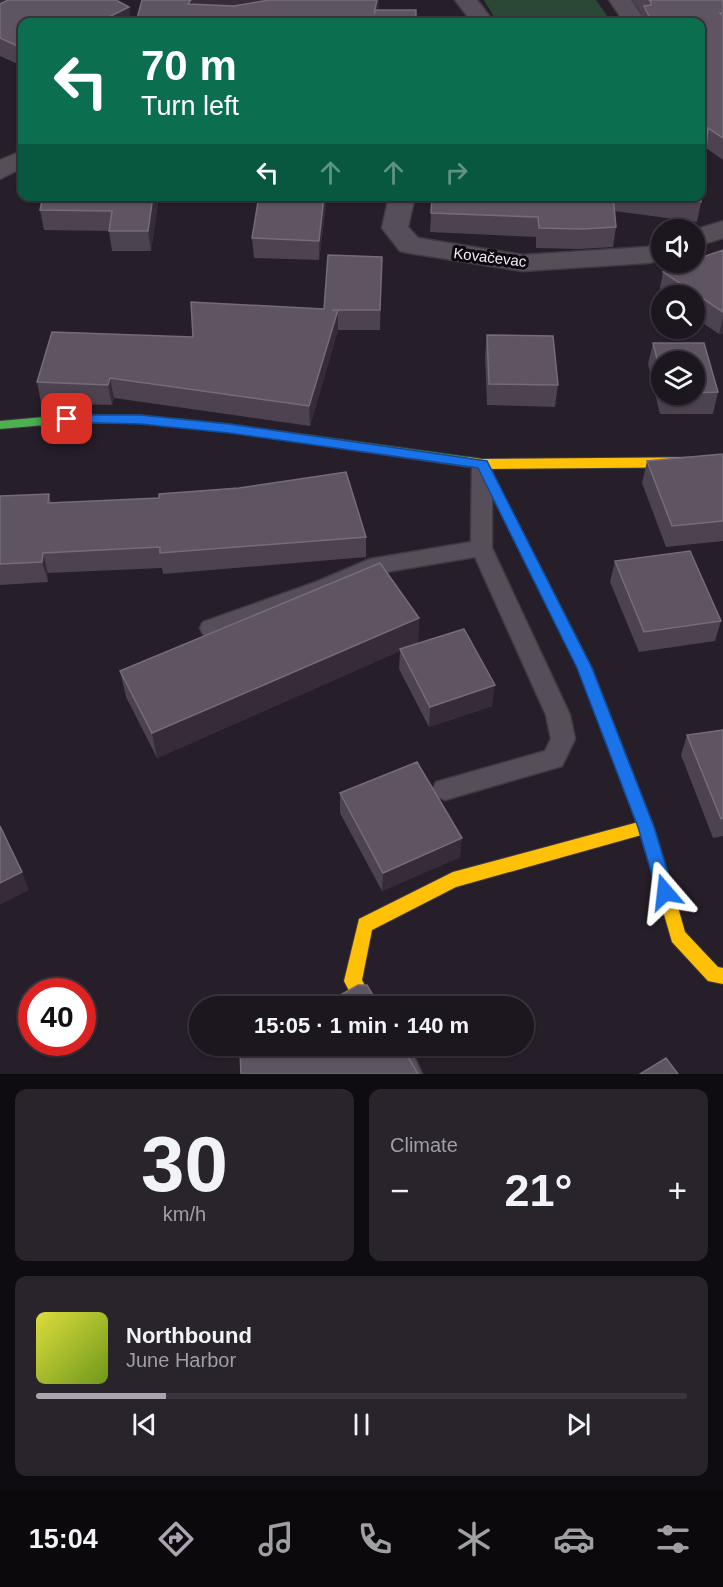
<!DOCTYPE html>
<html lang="en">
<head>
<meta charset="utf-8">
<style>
	:root { --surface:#1c161f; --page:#29232c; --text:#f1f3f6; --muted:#a09fa4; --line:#3a353d; --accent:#aca3b0 }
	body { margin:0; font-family:Arial,sans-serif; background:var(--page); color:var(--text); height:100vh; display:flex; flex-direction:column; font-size:22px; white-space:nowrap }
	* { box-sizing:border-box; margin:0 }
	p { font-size:20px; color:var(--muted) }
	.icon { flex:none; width:33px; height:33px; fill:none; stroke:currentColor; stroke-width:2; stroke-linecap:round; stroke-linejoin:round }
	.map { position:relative; height:1074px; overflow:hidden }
	.panel { display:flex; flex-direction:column; gap:15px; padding:15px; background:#0f0c11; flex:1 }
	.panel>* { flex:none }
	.top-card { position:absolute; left:18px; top:18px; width:687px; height:183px; border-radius:12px; box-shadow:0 2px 4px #0004,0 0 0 2px var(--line); background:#0b6e4f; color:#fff; overflow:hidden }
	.buttons { position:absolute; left:651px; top:219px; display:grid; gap:12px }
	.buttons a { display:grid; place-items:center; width:54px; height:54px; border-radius:50%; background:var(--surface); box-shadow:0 2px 4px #0004,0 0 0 2px var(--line); font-size:30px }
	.speed { position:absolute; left:18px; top:978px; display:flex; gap:12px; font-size:30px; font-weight:700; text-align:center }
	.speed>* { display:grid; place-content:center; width:78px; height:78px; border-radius:50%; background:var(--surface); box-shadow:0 2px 4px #0004,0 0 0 2px var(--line); line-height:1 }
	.speed .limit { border:9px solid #d22; background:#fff; color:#111 }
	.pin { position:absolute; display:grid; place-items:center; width:51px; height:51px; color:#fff; margin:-26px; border-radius:12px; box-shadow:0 3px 9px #0006 }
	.me { position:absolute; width:66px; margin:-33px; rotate:343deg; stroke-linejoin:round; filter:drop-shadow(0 0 4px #0008) }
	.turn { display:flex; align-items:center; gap:21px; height:126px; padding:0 24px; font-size:27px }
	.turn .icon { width:78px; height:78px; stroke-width:2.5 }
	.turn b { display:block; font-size:42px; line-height:51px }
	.lanes { display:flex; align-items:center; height:57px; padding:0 24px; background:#0003; justify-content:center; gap:30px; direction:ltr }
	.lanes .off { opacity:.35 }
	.big { font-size:45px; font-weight:800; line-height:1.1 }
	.panel .card { flex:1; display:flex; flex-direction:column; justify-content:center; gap:9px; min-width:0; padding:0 21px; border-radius:12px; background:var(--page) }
	.panel .dial { align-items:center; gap:0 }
	.dial b { font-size:78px; line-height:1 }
	.song { display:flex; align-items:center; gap:18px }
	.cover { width:72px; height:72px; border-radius:9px; background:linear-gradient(135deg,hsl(60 70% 55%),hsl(80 70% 35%)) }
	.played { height:6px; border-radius:3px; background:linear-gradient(90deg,var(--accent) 20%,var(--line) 20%) }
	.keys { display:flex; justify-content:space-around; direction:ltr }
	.heat { display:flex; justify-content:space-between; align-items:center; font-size:33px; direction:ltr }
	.panel .tiles { flex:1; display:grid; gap:15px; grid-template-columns:1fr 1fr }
	.card:last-child { grid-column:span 2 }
	.trip { position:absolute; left:189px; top:996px; width:345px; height:60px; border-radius:30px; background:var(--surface); box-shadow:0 2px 4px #0004,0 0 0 2px var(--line); font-weight:800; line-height:60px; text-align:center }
	.dock { display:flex; height:96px; justify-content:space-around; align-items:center; background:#0b090c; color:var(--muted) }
	.dock .icon { width:42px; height:42px }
	.dock .current { color:var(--accent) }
	.dock b { font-size:27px; color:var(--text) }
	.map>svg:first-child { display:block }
	.green { fill:#2a4833 }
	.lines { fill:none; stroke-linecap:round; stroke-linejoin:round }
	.lane-casing { stroke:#403a43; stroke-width:3 }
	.street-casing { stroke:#403a43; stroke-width:3 }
	.fast-casing { stroke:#403a43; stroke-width:2 }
	.slow-casing { stroke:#403a43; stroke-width:2 }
	.lane { fill:#564f59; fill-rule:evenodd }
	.street { fill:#564f59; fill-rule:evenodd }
	.fast { fill:#4caf50; fill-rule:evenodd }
	.slow { fill:#ffc107; fill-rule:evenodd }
	.wall { fill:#4d424f; fill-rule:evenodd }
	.shaded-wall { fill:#362c38 }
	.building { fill:#5f5461; stroke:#766c79; stroke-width:1.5 }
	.route { fill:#1a73e8; stroke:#114b97; stroke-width:1.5 }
	.labels { text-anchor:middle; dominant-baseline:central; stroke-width:6; stroke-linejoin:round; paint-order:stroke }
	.street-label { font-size:15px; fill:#f4ebf8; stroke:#0d0710 }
</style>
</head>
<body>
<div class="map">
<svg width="723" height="1074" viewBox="0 0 723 1074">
	<rect width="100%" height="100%" fill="#261e29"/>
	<path class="green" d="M 484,0 L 596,0 L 611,21 L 497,22 Z"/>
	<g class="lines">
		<g class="lane-casing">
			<path id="lane" d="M 482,460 L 489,462 L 492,467 L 492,548 L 570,715 L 575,739 L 562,766 L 445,800 L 436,796 L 433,789 L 436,782 L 545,751 L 551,739 L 546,715 L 475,557 L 374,574 L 332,594 L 211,637 L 203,634 L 200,628 L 203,622 L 316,582 L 370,559 L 471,542 L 472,467 L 475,462 Z"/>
		</g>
		<g class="street-casing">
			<path id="street" d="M 455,0 L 477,0 L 494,22 L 472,22 Z
				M 609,0 L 631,0 L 646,22 L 624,22 Z
				M 22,151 L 22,168 L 0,179 L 0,160 Z
				M 389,196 L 415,196 L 408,227 L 418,238 L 523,255 L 647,247 L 662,243 L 662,260 L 648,263 L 523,271 L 409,253 L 400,251 L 382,228 Z
				M 723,221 L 723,238 L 694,247 L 694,230 Z
				M 363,1046 L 409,1046 L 422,1074 L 376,1074 Z"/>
		</g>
		<g class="fast-casing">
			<path id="fast" d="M 67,415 L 139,415 L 229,424 L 468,457 L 474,462 L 468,467 L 229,432 L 139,423 L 67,423 L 0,429 L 0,421 Z
				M 482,459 L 488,464 L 592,668 L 654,827 L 675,897 L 673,902 L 667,905 L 661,902 L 659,897 L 638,827 L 578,668 L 476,464 Z"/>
		</g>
		<g class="slow-casing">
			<path id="slow" d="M 468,457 L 482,459 L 723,457 L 723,467 L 482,469 L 463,465 L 462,462 L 463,459 Z
				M 646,820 L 652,822 L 654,827 L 652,832 L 456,887 L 372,930 L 362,980 L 375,1006 L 357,1006 L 344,981 L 359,919 L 453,872 Z
				M 667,889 L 673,892 L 675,897 L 685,932 L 718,967 L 723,968 L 723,984 L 708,981 L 672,942 L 659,897 L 661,892 Z"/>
		</g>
		<use href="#lane" class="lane"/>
		<use href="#street" class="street"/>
		<use href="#fast" class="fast"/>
		<use href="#slow" class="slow"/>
	</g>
	<path class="wall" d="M 0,0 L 129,7 L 131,22 L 22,22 L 22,66 L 0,56 Z
		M 632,0 L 723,0 L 723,160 L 706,148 L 701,202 L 697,222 L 614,211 L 616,227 L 613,247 L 579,249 L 536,248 L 536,237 L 430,232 L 432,196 L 700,196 L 700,22 L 641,22 L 642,14 Z
		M 43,196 L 179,196 L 177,203 L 158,202 L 151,251 L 112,251 L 109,231 L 44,230 L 40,210 Z
		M 259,196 L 327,196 L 319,260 L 254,258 L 252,238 Z
		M 723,250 L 723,333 L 719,334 L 694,317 L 694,296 L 662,296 L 659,293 L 663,272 Z
		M 382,257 L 380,330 L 338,330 L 310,426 L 114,398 L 112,405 L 41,403 L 37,382 L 193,337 L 324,309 Z
		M 487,335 L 558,385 L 555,407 L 487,405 L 485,356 Z
		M 653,343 L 704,343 L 718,392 L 713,414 L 660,414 L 648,364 ZM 662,362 L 694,362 L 694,394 L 662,394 Z
		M 723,457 L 723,541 L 666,547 L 642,483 L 647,461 Z
		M 49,494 L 51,503 L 366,537 L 366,557 L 163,574 L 162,568 L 48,573 L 48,582 L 0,585 L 0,496 Z
		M 615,561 L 721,621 L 715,641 L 639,652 L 610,582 Z
		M 419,618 L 418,643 L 492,706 L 429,727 L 399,669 L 400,651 L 157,758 L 126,697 L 120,671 Z
		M 723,730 L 723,836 L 713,838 L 681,755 L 687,735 Z
		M 340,793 L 460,857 L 382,891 L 340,813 Z"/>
	<path class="shaded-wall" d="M 0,0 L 11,0 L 0,7 Z
		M 191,0 L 287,0 L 195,15 L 188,4 Z
		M 377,0 L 379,0 L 379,8 L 376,22 L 374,14 Z
		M 129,7 L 131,22 L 99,22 Z
		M 153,196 L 157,196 L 158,202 L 151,251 L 148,231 Z
		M 324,196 L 327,196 L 319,260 L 319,241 Z
		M 338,310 L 338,331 L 310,426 L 309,406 Z
		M 723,319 L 723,333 L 719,334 Z
		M 110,378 L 114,398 L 112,405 L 108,385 Z
		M 43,553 L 48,573 L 48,582 L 42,562 Z
		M 419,618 L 418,643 L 400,649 L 400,651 L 157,758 L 152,733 Z
		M 495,685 L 492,706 L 429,727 L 430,707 Z
		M 462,838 L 460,857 L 382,891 L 383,873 Z
		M 22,872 L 29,890 L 0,905 L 0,883 Z"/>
	<path class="building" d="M 8,0 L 116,0 L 129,7 L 99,22 L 22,22 L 22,48 L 0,38 L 0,4 Z
		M 142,0 L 191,0 L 188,4 L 234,6 L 269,0 L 377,0 L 374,14 L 376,10 L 416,10 L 416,19 L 428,20 L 428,22 L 136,22 Z
		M 649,0 L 723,0 L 723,13 L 720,13 L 723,16 L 723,138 L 708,128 L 701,202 L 657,196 L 700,196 L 700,22 L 652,22 L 644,6 L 651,5 L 651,2 Z
		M 43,196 L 153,196 L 148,231 L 109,231 L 112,211 L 40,210 Z
		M 259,196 L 324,196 L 319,241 L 252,238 Z
		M 432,196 L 613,196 L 616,227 L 582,229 L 539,228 L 538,217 L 431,213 Z
		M 723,250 L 723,312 L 663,272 L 689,262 L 694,262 L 694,260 Z
		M 328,255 L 382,257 L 380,310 L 332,310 L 338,310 L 309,406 L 110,378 L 108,385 L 37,382 L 52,332 L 193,337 L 191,302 L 324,309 Z
		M 487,335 L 553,336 L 558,385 L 489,384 Z
		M 653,343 L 704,343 L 718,392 L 694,393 L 694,362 L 662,362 L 662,379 Z
		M 722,454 L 723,457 L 723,521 L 672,526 L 647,461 Z
		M 346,472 L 366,537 L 160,553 L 160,547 L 43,553 L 42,562 L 0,564 L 0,496 L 49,494 L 48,503 L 159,498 L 159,494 L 239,488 Z
		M 690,551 L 721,621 L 644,632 L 615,561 Z
		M 380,563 L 419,618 L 152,733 L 120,671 Z
		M 464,629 L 495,685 L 430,707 L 400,649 Z
		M 723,730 L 723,818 L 721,819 L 687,735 Z
		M 417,762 L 462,838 L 383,873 L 340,793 Z
		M 0,826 L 22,872 L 0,883 Z
		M 358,985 L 367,985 L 379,1006 L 321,1006 Z
		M 252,1046 L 371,1046 L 374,1053 L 407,1055 L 418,1074 L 241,1074 L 240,1052 Z
		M 666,1058 L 678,1074 L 640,1074 Z"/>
	<path class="route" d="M 67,415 L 140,415 L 229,424 L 487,461 L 592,668 L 654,827 L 674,892 L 671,898 L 665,900 L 659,898 L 657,892 L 638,827 L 577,668 L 478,468 L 229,433 L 140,424 L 63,422 L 61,419 Z"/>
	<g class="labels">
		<g class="street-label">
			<text transform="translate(490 257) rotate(7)">Kovačevac</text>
		</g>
	</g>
</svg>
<div class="buttons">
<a><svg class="icon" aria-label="sound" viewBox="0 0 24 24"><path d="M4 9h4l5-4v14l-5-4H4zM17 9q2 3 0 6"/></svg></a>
<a><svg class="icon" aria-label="search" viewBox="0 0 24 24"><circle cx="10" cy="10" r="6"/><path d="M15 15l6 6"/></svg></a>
<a><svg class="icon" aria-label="layers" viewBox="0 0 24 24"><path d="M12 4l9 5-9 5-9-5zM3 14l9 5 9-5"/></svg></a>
</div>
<div class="speed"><div class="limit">40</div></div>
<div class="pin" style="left:67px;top:419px;background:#d93025"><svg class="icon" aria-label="arrive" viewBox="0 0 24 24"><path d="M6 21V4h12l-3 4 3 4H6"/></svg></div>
<svg class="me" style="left:665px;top:892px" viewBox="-20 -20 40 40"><path d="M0-17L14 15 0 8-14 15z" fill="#1a73e8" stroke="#fff" stroke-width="4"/></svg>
<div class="trip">15:05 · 1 min · 140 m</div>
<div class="top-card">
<div class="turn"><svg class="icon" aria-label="left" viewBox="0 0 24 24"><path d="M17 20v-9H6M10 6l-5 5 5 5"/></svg><div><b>70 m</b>Turn left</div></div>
<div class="lanes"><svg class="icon" aria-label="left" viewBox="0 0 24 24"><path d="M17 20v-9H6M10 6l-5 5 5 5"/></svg><svg class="icon off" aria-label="ahead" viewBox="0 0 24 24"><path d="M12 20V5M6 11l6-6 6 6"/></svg><svg class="icon off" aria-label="ahead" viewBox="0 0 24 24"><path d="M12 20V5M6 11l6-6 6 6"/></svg><svg class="icon off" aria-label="right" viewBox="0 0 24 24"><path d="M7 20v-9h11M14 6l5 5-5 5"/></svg></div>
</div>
</div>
<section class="panel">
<div class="tiles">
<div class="card dial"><b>30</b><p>km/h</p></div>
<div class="card"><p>Climate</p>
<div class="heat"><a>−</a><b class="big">21°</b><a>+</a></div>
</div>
<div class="card">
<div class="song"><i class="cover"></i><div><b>Northbound</b><p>June Harbor</p></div></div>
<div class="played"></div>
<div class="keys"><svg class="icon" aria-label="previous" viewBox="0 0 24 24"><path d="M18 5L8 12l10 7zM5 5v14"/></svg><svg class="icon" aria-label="pause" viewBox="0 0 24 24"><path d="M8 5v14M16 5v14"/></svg><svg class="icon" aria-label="next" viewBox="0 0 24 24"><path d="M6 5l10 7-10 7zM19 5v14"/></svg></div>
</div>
</div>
</section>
<nav class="dock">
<b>15:04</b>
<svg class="icon current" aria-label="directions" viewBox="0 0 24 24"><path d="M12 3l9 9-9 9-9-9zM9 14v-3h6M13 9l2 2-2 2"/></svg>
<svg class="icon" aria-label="music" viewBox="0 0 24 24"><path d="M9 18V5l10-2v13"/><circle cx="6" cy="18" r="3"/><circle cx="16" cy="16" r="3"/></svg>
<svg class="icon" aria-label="phone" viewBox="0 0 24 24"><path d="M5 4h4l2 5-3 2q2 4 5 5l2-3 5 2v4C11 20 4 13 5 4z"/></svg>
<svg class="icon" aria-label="climate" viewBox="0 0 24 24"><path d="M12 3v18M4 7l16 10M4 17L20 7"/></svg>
<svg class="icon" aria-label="car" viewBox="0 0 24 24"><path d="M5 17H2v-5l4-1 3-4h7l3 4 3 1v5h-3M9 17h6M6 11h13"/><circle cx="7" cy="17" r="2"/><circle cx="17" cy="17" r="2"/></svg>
<svg class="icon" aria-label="filters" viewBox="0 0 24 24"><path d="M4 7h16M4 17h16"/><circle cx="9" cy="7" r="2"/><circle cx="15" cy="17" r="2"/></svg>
</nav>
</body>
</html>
